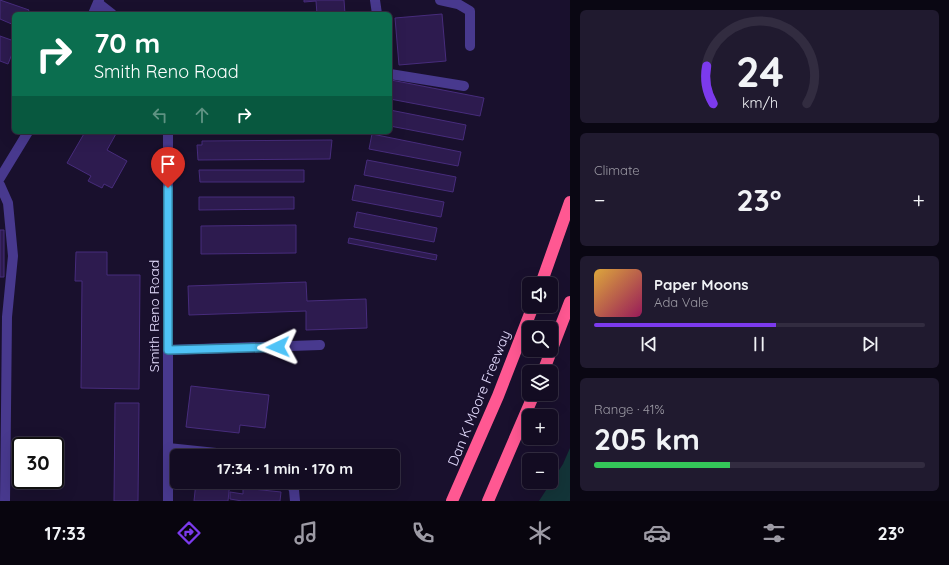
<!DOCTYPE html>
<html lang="en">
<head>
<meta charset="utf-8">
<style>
	:root { --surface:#130c22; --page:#201a2f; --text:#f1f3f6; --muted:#9d9ba5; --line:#322c40; --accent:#7c3aed }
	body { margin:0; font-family:Quicksand,sans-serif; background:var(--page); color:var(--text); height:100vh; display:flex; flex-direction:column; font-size:15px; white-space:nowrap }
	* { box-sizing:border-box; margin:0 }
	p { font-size:13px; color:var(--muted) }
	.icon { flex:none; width:22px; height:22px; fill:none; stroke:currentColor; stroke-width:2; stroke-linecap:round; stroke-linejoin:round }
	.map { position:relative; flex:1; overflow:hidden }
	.side { display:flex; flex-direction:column; gap:10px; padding:10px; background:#0a0713; width:379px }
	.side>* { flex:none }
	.guide { position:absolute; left:12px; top:12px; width:380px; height:122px; border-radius:6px; box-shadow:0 4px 16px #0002,0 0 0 1px var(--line); background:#0b6e4f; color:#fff; overflow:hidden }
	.tools { position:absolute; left:522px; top:277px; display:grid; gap:8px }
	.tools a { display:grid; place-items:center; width:36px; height:36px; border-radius:6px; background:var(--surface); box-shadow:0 4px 16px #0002,0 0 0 1px var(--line); font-size:20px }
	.speed { position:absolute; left:12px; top:437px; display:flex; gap:8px; font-size:20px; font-weight:700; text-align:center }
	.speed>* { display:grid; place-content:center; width:52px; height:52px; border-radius:50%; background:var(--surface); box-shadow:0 4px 16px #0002,0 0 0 1px var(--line); line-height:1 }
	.speed .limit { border:2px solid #111; border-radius:6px; background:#fff; color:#111 }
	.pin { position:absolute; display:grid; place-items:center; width:34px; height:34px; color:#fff; margin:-41px -17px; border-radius:50% 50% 50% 0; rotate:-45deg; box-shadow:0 0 4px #0007 }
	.pin .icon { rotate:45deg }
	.me { position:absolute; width:44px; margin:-22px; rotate:268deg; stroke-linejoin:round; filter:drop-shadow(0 0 3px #0008) }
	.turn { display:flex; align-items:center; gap:14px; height:84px; padding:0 16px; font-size:18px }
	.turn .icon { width:52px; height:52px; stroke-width:2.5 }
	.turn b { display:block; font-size:28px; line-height:34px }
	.lanes { display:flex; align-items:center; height:38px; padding:0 16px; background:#0003; justify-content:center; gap:20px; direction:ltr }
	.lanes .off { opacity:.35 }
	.big { font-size:30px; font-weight:700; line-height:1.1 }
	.side .widget { flex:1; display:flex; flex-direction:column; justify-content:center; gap:6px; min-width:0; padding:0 14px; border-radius:6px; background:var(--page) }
	.side .dial { align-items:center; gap:0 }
	.dial svg { height:104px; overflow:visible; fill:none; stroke:var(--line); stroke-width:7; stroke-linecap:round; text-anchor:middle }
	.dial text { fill:var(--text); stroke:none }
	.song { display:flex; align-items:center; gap:12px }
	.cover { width:48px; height:48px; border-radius:6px; background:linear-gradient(135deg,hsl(40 70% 55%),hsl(330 70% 35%)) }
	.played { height:4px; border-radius:2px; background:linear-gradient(90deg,var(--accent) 55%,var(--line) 55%) }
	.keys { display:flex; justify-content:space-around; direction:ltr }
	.heat { display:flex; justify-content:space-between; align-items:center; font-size:22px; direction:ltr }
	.charge { height:6px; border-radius:3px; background:linear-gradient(90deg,#34c759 41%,var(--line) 0) }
	.trip { position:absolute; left:170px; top:449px; width:230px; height:40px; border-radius:6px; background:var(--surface); box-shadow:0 4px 16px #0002,0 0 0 1px var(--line); font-weight:700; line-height:40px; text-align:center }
	.tabs { display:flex; height:64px; justify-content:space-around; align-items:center; background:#08050e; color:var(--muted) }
	.tabs .icon { width:28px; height:28px }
	.tabs .selected { color:var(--accent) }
	.tabs b { font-size:18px; color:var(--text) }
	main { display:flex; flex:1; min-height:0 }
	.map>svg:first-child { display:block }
	.green { fill:#133438 }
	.building { fill:#2d1b4f; stroke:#472c7c }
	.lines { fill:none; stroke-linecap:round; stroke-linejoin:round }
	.minor { stroke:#48398e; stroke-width:10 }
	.highway { stroke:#ff5892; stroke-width:12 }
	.route-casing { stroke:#337fa1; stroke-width:10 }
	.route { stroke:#4fc3f7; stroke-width:7 }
	.labels { text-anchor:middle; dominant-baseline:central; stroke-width:4; stroke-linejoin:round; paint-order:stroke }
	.street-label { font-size:14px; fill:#e5ddff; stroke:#19102d }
</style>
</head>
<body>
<main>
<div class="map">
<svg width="570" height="501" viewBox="0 0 570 501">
	<rect width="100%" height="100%" fill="#19102d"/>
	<path class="green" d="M 570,448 L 570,501 L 539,501 L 563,464 Z"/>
	<path class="building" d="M 0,0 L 29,10 L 27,14 L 14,14 L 14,25 L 0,19 Z
		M 304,0 L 344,0 L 345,14 L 317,14 L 316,1 L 304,2 Z
		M 442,14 L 446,61 L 399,65 L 395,18 Z
		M 0,36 L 14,41 L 14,49 L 8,64 L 0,61 Z
		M 391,80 L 484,98 L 480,116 L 390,99 Z
		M 390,110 L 466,125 L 463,140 L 390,126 Z
		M 85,132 L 117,132 L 107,150 L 127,161 L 112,188 L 104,184 L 102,188 L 88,181 L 91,176 L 67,163 Z
		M 372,134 L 461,152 L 458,166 L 369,149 Z
		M 332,140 L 330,159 L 198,160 L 197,145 L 202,145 L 202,141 Z
		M 367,160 L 456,177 L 453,192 L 364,175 Z
		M 199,170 L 304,170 L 304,182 L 200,182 Z
		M 355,185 L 444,202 L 441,217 L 352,200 Z
		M 199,197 L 294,197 L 294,209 L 199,210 Z
		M 357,212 L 437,228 L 434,242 L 354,227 Z
		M 296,225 L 296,253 L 201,254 L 201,226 Z
		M 0,230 L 4,230 L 4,277 L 0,277 Z
		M 349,238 L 437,255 L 436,260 L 348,243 Z
		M 76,252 L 107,252 L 107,275 L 140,275 L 139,389 L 81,388 L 82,281 L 75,281 Z
		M 306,282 L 307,301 L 366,299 L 367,328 L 306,330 L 306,311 L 189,315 L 188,286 Z
		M 191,386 L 269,395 L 265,428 L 240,425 L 239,433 L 186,427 Z
		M 115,403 L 139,403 L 138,501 L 114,501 Z
		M 196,482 L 230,482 L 228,501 L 194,501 Z
		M 243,488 L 281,492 L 280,501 L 242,501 L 230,499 L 230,492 L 243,494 Z"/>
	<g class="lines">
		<path class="minor" d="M 375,0 L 377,14
			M 440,0 L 458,4 L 470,11 L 470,46
			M 98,3 L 112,14
			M 93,14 L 99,0
			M 390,74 L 464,86
			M 0,178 L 28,132
			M 0,185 L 8,203 L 13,256 L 7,317 L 5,501
			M 168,350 L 320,345
			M 168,448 L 245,456
			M 290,482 L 294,490 L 295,501
			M 168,501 L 168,132"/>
		<path class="highway" d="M 541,284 L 570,202
			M 543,372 L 570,302
			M 452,501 L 498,396 L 533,306
			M 488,501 L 534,394"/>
	</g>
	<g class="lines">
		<g class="route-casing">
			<path id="route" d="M 168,188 L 168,350 L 278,347"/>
		</g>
		<use href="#route" class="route"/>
	</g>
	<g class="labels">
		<g class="street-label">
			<text transform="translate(154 316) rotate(-90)">Smith Reno Road</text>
			<text transform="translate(479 398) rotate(-68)">Dan K Moore Freeway</text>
		</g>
	</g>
</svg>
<div class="tools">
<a><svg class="icon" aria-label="sound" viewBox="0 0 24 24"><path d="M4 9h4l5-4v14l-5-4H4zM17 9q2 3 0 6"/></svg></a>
<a><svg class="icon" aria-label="search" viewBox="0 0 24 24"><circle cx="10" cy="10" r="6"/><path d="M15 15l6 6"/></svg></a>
<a><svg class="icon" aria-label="layers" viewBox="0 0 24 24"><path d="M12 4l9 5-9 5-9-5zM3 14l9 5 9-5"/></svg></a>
<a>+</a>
<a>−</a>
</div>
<div class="speed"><div class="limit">30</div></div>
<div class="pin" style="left:168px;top:188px;background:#d93025"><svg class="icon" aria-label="arrive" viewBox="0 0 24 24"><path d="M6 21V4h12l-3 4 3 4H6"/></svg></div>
<svg class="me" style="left:278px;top:347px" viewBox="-20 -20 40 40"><path d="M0-17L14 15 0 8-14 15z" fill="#4fc3f7" stroke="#fff" stroke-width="4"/></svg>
<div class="trip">17:34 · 1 min · 170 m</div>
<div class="guide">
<div class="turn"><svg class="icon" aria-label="right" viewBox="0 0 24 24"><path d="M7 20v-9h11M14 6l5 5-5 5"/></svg><div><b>70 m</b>Smith Reno Road</div></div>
<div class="lanes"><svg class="icon off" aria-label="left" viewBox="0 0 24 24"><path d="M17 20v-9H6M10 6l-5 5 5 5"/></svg><svg class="icon off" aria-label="ahead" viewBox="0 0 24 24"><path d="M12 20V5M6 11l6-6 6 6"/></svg><svg class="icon" aria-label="right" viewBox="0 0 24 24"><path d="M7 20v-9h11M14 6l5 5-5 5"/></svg></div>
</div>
</div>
<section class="side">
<div class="widget dial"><svg viewBox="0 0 100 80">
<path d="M14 69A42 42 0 1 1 86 69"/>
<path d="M14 69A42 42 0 0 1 9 40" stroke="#7c3aed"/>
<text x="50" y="56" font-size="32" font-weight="700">24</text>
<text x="50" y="72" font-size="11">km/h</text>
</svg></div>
<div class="widget"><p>Climate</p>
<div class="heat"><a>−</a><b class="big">23°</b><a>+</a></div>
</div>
<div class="widget">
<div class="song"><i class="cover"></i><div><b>Paper Moons</b><p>Ada Vale</p></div></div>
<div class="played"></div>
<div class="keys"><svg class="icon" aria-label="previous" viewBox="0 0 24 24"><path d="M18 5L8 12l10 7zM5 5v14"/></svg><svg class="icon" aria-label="pause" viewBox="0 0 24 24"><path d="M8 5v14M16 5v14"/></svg><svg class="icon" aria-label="next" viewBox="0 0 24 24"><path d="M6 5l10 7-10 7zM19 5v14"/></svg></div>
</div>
<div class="widget"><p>Range · 41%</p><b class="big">205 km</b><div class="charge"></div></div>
</section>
</main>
<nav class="tabs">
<b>17:33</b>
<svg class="icon selected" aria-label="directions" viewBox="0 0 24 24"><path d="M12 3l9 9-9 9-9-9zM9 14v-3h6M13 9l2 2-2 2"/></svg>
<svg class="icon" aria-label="music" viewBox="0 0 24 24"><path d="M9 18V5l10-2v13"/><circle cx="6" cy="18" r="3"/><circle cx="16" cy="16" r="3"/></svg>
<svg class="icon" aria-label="phone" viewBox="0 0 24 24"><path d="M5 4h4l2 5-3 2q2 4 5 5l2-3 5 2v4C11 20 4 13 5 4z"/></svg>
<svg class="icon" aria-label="climate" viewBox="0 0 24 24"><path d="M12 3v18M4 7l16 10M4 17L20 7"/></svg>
<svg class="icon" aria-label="car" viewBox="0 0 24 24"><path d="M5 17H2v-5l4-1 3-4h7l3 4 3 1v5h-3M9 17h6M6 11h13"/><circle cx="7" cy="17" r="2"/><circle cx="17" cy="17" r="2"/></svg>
<svg class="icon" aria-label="filters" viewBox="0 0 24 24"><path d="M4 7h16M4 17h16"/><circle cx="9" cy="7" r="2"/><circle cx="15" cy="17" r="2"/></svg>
<b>23°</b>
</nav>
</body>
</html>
